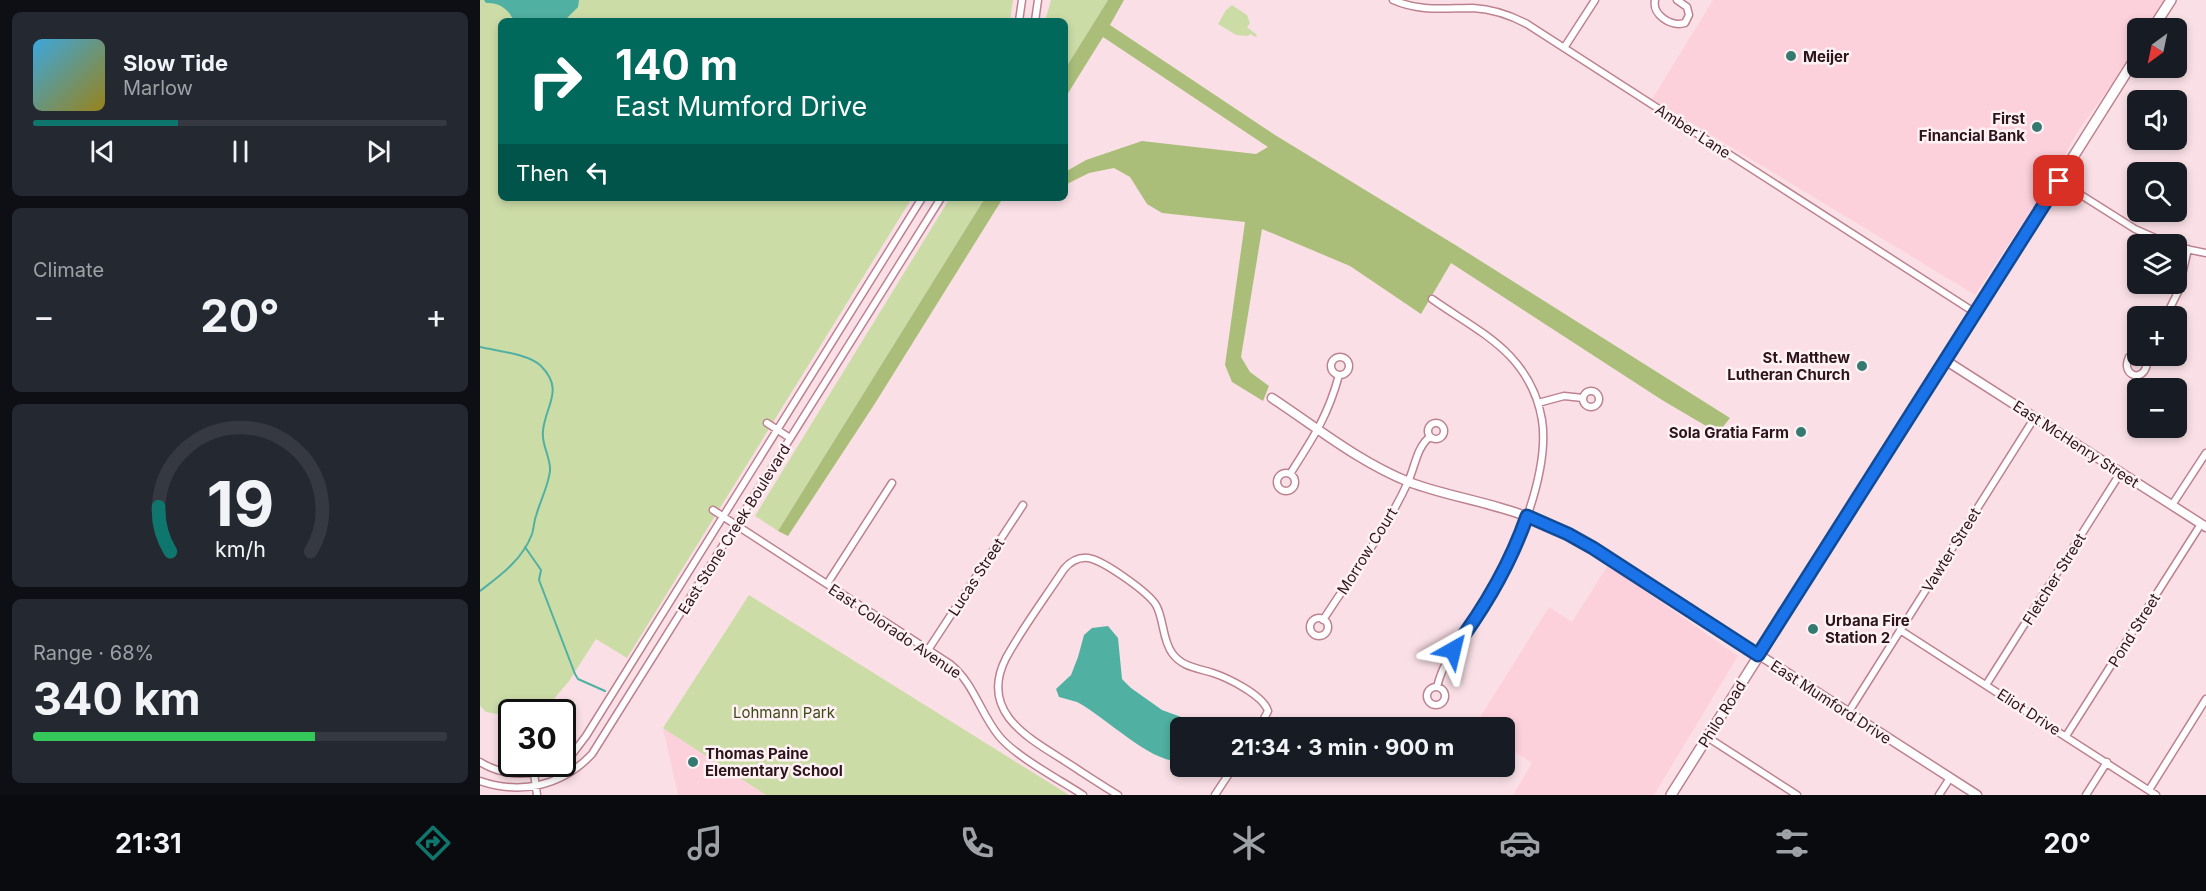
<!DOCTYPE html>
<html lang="en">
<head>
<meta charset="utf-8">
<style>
	:root { --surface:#171b24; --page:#242831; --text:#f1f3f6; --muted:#9ea1a6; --line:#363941; --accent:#0f766e }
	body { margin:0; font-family:Inter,sans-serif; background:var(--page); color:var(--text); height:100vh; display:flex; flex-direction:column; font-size:22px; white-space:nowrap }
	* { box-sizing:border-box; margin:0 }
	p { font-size:20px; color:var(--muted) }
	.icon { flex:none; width:33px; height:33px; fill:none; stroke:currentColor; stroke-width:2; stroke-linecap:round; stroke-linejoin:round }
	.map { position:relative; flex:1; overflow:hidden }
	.sheet { display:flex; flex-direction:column; gap:12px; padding:12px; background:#0d0f14; width:480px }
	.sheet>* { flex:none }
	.banner { position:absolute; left:18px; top:18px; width:570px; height:183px; border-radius:9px; box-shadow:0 3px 9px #0003; background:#00695c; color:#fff; overflow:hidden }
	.needle { width:39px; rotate:213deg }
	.controls { position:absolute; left:1647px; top:18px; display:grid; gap:12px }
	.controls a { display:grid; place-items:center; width:60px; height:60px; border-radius:9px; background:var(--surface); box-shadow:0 3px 9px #0003; font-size:30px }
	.speed { position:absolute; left:18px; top:699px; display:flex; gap:12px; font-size:30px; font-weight:700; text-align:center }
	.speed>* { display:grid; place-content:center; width:78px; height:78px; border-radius:50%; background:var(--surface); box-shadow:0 3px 9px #0003; line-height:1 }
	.speed .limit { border:3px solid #111; border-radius:9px; background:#fff; color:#111 }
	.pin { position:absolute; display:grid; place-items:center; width:51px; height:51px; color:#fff; margin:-26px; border-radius:12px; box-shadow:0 3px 9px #0006 }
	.me { position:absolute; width:66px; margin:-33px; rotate:37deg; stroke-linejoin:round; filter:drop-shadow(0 0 4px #0008) }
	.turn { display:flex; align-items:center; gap:21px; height:126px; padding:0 18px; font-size:27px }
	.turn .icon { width:78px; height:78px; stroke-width:2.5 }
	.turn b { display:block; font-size:42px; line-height:51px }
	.then { display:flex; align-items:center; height:57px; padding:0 18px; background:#0003; gap:12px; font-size:22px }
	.big { font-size:45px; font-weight:700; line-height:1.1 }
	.sheet .widget { flex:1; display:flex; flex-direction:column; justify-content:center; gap:9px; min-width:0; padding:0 21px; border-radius:9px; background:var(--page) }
	.sheet .dial { align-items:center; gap:0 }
	.dial svg { height:156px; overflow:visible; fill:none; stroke:var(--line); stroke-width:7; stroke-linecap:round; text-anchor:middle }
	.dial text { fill:var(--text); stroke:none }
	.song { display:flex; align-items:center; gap:18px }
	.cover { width:72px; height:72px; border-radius:9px; background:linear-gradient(135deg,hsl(200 70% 55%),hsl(50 70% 35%)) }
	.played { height:6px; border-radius:3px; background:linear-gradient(90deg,var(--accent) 35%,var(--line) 35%) }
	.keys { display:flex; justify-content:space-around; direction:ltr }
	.heat { display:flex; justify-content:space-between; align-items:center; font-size:33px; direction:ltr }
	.charge { height:9px; border-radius:4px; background:linear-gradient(90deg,#34c759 68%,var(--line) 0) }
	.trip { position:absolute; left:690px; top:717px; width:345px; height:60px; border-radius:9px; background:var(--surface); box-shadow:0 3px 9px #0003; font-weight:700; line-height:60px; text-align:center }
	.tabs { display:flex; height:96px; justify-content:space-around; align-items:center; background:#090b0e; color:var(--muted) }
	.tabs .icon { width:42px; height:42px }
	.tabs .active { color:var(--accent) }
	.tabs b { font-size:27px; color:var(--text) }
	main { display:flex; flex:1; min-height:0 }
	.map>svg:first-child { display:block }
	.built { fill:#fdd1dc }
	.green { fill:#ccdca7 }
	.forest { fill:#aabe7a }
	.water { fill:#50b0a1 }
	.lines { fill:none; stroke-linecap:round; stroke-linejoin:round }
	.stream { stroke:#50b0a1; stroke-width:2 }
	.minor-casing { stroke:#bd8291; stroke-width:9 }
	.tertiary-casing { stroke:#bd8291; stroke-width:11 }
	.secondary-casing { stroke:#bd8291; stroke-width:12 }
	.minor { stroke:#fff; stroke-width:6 }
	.tertiary { stroke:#fff; stroke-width:8 }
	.secondary { stroke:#fff; stroke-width:9 }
	.route-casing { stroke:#114b97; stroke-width:15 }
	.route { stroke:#1a73e8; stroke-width:10 }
	.poi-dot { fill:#357a70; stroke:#fff1f4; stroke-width:2 }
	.labels { text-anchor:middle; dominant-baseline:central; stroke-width:5; stroke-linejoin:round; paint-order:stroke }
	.poi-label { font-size:15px; font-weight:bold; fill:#2b141b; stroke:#fff1f4; text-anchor:start }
	.street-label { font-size:15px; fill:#2b141b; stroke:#fff1f4 }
	.park-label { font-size:15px; fill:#3b4816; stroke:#fff1f4 }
</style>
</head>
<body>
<main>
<section class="sheet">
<div class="widget">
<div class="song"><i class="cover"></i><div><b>Slow Tide</b><p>Marlow</p></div></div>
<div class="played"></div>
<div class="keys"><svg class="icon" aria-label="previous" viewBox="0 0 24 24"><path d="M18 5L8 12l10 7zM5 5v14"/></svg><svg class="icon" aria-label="pause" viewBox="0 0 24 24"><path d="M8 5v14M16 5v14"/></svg><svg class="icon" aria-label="next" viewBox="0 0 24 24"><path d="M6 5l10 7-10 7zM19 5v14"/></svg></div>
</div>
<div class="widget"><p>Climate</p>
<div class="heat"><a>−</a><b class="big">20°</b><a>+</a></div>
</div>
<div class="widget dial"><svg viewBox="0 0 100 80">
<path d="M14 69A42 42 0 1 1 86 69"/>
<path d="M14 69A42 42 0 0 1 8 46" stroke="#0f766e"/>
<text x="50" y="56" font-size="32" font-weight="700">19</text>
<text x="50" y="72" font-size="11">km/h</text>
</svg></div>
<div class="widget"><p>Range · 68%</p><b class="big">340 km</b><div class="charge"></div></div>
</section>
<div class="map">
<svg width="1726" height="795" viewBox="0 0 1726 795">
	<rect width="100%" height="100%" fill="#fae0e6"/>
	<path class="built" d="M 1233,0 L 1685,0 L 1666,28 L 1658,28 L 1657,43 L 1632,84 L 1600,128 L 1560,197 L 1495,295 L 1172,99 Z
		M 1128,565 L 1258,656 L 1174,795 L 1033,795 L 1052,763 L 1025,746 L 1024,728 L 994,727 L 1069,607 L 1092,622 Z
		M 183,728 L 286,795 L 198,795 Z"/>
	<path class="green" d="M 0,0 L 533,0 L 530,21 L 21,21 L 21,198 L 432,198 L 147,658 L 116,639 L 89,681 L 63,712 L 32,712 L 30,716 L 6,712 L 0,706 Z
		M 571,0 L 628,0 L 585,69 L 585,21 L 565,21 Z
		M 752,5 L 767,15 L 770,23 L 767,27 L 777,35 L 776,37 L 770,34 L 768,36 L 756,35 L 738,24 L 746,10 Z
		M 470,198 L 505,198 L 298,531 L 275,516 Z
		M 269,595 L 589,795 L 286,795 L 183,728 Z"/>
	<path class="forest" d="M 628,0 L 644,0 L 630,25 L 795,135 L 977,246 L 1250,418 L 1238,433 L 1182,400 L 971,263 L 941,314 L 870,266 L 782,229 L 761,357 L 770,372 L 789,386 L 783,401 L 752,382 L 745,365 L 765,222 L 682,213 L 667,204 L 650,177 L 634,168 L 609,173 L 585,185 L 585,172 L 606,160 L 662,141 L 776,154 L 788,147 L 623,37 L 585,98 L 585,69 Z
		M 505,198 L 523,198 L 394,405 L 308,536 L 298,531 Z"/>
	<path class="water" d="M 4,0 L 99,0 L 98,7 L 84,21 L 34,21 C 29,10 20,2 6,3 Z
		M 628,626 L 638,638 L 642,679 L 651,688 L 682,710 L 723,725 L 723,727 L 700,728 L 700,761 C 670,763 626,717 597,702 C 591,700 585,699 579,697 L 576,689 L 591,675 L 598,657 L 604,635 L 612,628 Z"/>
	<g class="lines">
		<path class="stream" d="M 0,347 C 17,351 49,354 61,366 C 85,390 65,406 63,431 C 61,445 71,457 70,471 C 68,487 60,501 56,516 C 54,521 54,528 52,534 C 43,559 21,575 0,591
			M 45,547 L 61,570 L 59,580 L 95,674 L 98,679 L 125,691"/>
		<g class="minor-casing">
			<path id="minor" d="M 913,0 C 940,12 965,8 993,8 C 1012,9 1030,15 1047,24 L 1494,312
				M 1175,0 C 1172,15 1191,27 1205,23 L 1209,15 L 1207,7 L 1197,0
				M 539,21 L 542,0
				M 555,21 L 558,0
				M 1084,48 L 1115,0
				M 1579,181 L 1655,229 L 1689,244
				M 1696,247 L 1726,253
				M 952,299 C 977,317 1008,333 1030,356 C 1046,373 1058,396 1062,420 C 1070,472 1036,553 1010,598 C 992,628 965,652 957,687
				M 1686,316 L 1698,292 L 1708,249
				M 1658,354 L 1649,357 C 1640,375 1663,384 1667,364 L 1662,356
				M851 366a9 9 0 1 1 18 0a9 9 0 1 1-18 0Z
				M1103 399a8 8 0 1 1 16 0a8 8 0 1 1-16 0Z
				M 1058,403 L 1084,396 L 1103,398
				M948 431a8 8 0 1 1 16 0a8 8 0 1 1-16 0Z
				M 287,423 L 310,438
				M797 482a9 9 0 1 1 18 0a9 9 0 1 1-18 0Z
				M 810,474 C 833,438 848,416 859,375
				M 1692,505 L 1726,453
				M 233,510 L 470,664 C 494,683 500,713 519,736 C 535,756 580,780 603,795
				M 347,584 L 412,483
				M830 627a9 9 0 1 1 18 0a9 9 0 1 1-18 0Z
				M 843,620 C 872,575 906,530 928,482 C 935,467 937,446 950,437
				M 1420,630 L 1676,795
				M 448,650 L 543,505
				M 1506,685 L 1641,472
				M947 696a9 9 0 1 1 18 0a9 9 0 1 1-18 0Z
				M 1368,713 L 1555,417
				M 1586,736 L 1721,524
				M 1227,737 L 1317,795
				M 82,761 L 93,753 L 106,736 L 442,198
				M 0,762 C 24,777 54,777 79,764
				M 54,773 L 57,795
				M 0,781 C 41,795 82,786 112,754 L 461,198
				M 1669,790 L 1726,699
				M 638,795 C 618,783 599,770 580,758 C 543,735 500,709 526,658 C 543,627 565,598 584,569 C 590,562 598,557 608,558 C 623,560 668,592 676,605 C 684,619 682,639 692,653 C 702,667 717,668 733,673 C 748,678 783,695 788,711 L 779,728
				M 735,795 L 754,766
				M 1459,795 L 1470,778
				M 1606,795 L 1627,762"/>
		</g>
		<g class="tertiary-casing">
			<path id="tertiary" d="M 1465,360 L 1726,527
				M 792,398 C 836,427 879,462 929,482 C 958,493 991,499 1021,508 C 1054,517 1084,532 1113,548 L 1497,795"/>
		</g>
		<g class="secondary-casing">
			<path id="secondary" d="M 1673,28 L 1691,0
				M 1191,795 L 1658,54"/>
		</g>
		<use href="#minor" class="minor"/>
		<use href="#tertiary" class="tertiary"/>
		<use href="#secondary" class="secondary"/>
	</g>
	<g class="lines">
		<g class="route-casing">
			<path id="route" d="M 973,650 C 1004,609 1030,565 1047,516 L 1088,534 L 1113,548 L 1278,655 L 1579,181"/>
		</g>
		<use href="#route" class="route"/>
	</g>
	<g class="poi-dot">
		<circle cx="1311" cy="56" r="6"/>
		<circle cx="1557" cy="127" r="6"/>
		<circle cx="1382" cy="366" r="6"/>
		<circle cx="1321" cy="432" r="6"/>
		<circle cx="1333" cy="629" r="6"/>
		<circle cx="213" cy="762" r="6"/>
	</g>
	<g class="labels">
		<g class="poi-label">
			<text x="1323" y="56">Meijer</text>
			<text x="1545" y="118" text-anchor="end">First<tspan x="1545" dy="17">Financial Bank</tspan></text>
			<text x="1370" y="357" text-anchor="end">St. Matthew<tspan x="1370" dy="17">Lutheran Church</tspan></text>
			<text x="1309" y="432" text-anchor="end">Sola Gratia Farm</text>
			<text x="1345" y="620">Urbana Fire<tspan x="1345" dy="17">Station 2</tspan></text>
			<text x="225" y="753">Thomas Paine<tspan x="225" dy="17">Elementary School</tspan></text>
		</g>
		<g class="street-label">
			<text transform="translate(1213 131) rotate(33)">Amber Lane</text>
			<text transform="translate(1596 444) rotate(33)">East McHenry Street</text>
			<text transform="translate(254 529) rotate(-58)">East Stone Creek Boulevard</text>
			<text transform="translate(1471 550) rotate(-58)">Vawter Street</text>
			<text transform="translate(887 551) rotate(-58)">Morrow Court</text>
			<text transform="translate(496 577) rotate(-57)">Lucas Street</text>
			<text transform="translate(1574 579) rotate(-58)">Fletcher Street</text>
			<text transform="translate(1654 630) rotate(-58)">Pond Street</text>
			<text transform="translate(415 631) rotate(34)">East Colorado Avenue</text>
			<text transform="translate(1351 702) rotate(33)">East Mumford Drive</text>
			<text transform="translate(1549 712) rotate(33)">Eliot Drive</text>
			<text transform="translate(1242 714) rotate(-58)">Philo Road</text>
		</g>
		<g class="park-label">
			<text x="304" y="712">Lohmann Park</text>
		</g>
	</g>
</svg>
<div class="controls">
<a><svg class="needle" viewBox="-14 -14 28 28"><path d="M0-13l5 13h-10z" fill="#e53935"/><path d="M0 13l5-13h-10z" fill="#9ea1a6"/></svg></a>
<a><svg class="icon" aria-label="sound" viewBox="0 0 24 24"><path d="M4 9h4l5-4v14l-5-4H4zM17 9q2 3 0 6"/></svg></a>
<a><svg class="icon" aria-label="search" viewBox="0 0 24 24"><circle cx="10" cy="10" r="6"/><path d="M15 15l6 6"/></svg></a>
<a><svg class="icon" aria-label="layers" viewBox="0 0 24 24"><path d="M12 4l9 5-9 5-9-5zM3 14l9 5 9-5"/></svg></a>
<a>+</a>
<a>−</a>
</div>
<div class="speed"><div class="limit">30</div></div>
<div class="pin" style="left:1579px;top:181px;background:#d93025"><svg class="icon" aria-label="arrive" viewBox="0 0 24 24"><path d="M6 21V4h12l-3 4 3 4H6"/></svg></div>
<svg class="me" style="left:973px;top:650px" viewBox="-20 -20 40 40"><path d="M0-17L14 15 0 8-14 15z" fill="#1a73e8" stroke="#fff" stroke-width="4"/></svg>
<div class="trip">21:34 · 3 min · 900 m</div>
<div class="banner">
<div class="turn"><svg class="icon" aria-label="right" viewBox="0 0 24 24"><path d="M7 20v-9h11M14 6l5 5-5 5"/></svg><div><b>140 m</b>East Mumford Drive</div></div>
<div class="then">Then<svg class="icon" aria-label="left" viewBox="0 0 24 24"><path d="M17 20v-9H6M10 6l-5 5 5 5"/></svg></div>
</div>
</div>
</main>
<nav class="tabs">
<b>21:31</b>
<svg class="icon active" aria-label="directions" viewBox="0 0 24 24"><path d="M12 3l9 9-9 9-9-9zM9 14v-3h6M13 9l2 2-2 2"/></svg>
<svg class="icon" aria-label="music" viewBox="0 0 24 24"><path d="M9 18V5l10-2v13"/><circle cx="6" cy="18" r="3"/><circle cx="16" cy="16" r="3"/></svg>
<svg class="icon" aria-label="phone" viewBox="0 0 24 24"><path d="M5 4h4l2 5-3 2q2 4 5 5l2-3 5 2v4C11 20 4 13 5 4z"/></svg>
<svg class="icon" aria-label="climate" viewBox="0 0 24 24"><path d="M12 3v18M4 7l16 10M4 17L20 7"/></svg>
<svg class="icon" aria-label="car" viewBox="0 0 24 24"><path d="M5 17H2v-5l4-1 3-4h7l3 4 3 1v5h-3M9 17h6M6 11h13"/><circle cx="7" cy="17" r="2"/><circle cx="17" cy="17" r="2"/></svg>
<svg class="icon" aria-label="filters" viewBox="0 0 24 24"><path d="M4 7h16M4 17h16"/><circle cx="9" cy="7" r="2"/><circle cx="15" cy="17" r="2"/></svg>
<b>20°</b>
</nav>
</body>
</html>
